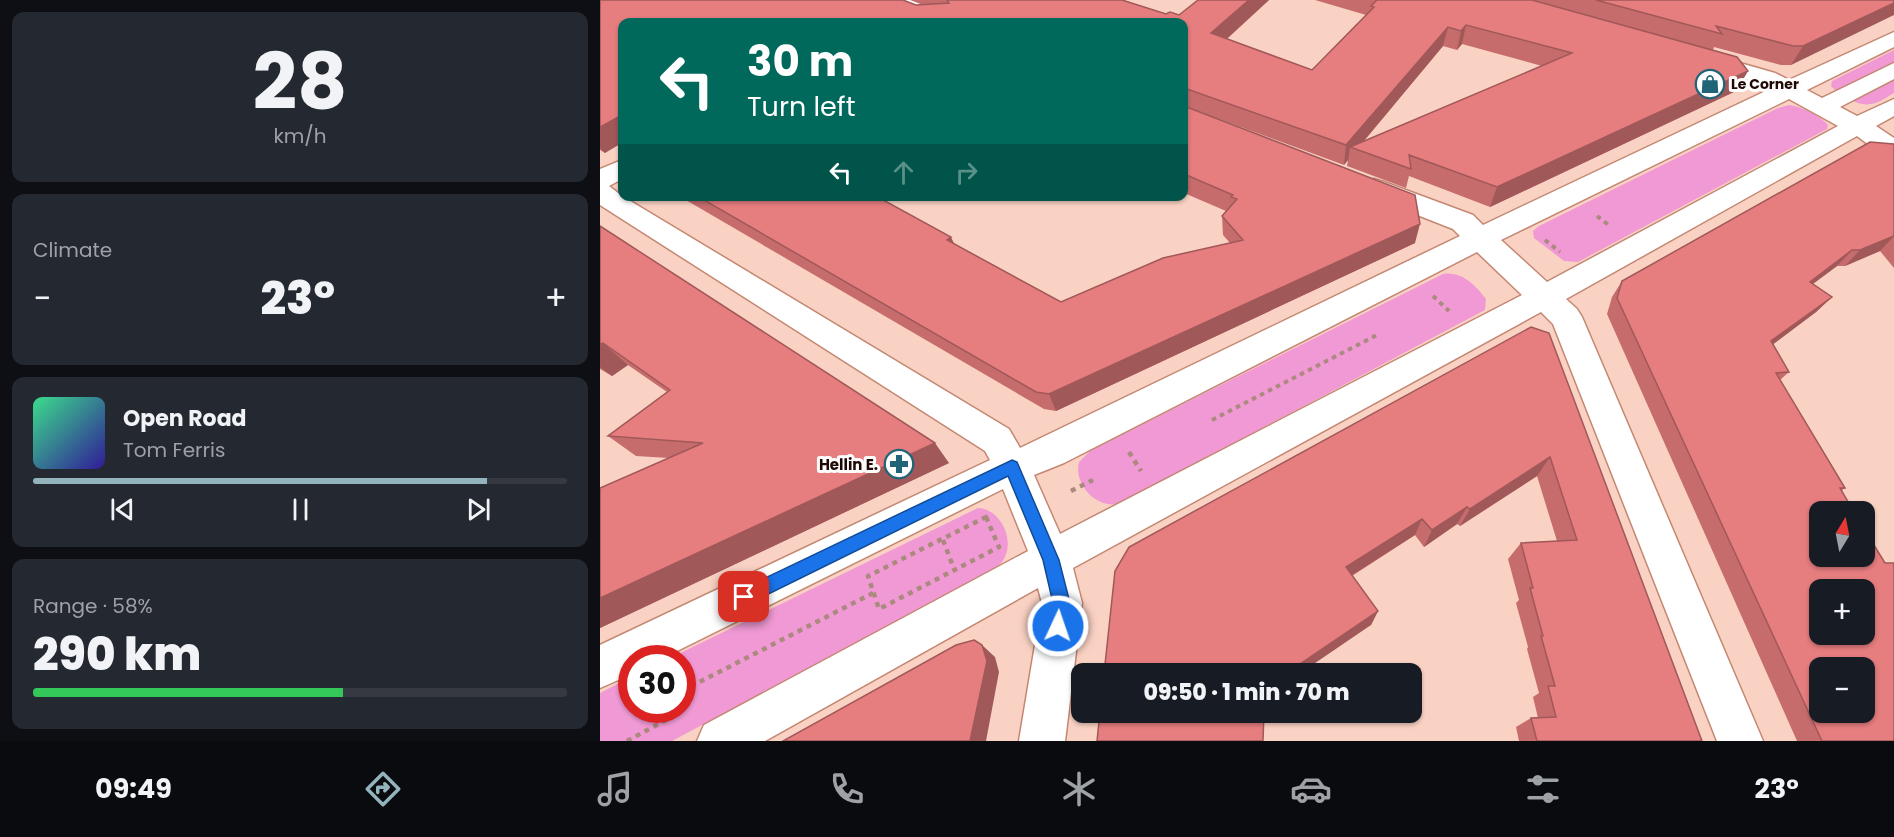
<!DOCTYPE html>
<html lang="en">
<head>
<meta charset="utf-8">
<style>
	:root { --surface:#171b24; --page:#242831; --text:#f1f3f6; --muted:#9ea1a6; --line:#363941; --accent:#93b3bd }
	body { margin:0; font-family:Poppins,sans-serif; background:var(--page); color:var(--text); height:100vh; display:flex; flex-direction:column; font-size:22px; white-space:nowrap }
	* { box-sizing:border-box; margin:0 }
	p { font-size:20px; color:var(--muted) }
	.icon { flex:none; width:33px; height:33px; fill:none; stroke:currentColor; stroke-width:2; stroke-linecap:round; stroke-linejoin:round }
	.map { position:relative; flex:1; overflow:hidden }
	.panel { display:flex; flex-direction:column; gap:12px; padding:12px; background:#0d0f14; width:600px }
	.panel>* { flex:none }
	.top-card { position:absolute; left:18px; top:18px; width:570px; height:183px; border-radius:12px; box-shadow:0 2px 4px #0004; background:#00695c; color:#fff; overflow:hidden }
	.needle { width:39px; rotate:10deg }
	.fabs { position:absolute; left:1209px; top:501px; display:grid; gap:12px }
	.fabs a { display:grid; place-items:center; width:66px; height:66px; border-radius:12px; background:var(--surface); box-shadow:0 2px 4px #0004; font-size:30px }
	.speed { position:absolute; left:18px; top:645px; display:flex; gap:12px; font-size:30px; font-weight:700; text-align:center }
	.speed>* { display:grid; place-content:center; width:78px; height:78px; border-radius:50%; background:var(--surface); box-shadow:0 2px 4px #0004; line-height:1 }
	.speed .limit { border:9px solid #d22; background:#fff; color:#111 }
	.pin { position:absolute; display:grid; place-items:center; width:51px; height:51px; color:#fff; margin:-26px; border-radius:12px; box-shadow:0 3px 9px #0006 }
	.me { position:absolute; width:66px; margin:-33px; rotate:3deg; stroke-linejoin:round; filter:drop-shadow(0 0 4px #0008) }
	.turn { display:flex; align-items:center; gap:21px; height:126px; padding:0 30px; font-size:27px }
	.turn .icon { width:78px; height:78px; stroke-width:2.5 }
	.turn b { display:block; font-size:42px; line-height:51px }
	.lanes { display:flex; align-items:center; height:57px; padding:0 30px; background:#0003; justify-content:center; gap:30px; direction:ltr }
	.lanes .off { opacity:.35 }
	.big { font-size:45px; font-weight:800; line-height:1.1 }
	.panel .card { flex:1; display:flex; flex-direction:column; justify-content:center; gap:9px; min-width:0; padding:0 21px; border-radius:12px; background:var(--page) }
	.panel .dial { align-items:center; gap:0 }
	.dial b { font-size:78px; line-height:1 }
	.song { display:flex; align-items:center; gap:18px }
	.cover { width:72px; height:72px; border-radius:9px; background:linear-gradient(135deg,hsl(150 70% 55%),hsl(250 70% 35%)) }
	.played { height:6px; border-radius:3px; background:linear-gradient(90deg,var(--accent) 85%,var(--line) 85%) }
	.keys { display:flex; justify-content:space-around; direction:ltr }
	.heat { display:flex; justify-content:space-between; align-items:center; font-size:33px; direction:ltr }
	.charge { height:9px; border-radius:4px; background:linear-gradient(90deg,#34c759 58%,var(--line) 0) }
	.trip { position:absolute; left:471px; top:663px; width:351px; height:60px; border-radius:12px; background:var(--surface); box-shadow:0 2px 4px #0004; font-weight:800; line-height:60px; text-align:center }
	.dock { display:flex; height:96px; justify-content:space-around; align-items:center; background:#090b0e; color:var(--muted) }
	.dock .icon { width:42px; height:42px }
	.dock .on { color:var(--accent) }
	.dock b { font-size:27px; color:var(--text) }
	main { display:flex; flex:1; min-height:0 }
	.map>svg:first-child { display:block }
	.green { fill:#f099d4 }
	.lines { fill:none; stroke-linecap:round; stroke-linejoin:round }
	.minor-casing { stroke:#c48772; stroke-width:3 }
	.path-far1 { stroke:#aa897e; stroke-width:4; stroke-dasharray:4.5 4.5; stroke-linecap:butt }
	.path { stroke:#aa897e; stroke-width:4.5; stroke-dasharray:5 5; stroke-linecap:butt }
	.minor { fill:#fff; fill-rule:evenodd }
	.wall { fill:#c66c6d; fill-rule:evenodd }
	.shaded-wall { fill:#a15859 }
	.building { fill:#e67d7f; stroke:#a15859; stroke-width:1.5; fill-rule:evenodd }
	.route { fill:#1a73e8; stroke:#114b97; stroke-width:1.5 }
	.labels { text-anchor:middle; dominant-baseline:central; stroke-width:6; stroke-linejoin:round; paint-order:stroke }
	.far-poi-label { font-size:14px; font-weight:bold; fill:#1f0904; stroke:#fdfdfd; text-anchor:start }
	.poi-label { font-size:15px; font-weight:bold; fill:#1f0904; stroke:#fdfdfd; text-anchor:end }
</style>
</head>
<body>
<main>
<section class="panel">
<div class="card dial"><b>28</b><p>km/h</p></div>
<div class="card"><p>Climate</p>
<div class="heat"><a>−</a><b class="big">23°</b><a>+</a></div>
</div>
<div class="card">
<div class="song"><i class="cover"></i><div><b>Open Road</b><p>Tom Ferris</p></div></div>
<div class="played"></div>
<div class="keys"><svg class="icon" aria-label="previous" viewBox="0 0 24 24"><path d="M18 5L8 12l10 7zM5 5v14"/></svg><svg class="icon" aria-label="pause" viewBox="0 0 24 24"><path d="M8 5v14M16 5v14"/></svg><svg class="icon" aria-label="next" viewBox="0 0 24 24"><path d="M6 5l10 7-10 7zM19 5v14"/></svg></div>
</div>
<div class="card"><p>Range · 58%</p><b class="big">290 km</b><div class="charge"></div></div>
</section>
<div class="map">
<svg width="1294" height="741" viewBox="0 0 1294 741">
	<rect width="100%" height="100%" fill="#fad2c4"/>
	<path class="green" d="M 1294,50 L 1294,93 C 1287,97 1279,103 1271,104 C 1260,107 1238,95 1231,86 L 1232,81 Z
		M 1189,105 C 1202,107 1219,115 1228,125 L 1227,129 L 978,262 L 964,261 L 934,238 L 933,231 L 939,226 L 1178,108 Z
		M 843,274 C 862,271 875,285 886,299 L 885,310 L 521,503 C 498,511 473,485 479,462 L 491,450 Z
		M 378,508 C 404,509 420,550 396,568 L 72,741 L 0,741 L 0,693 L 31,677 L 32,710 L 82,710 L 82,658 L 70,658 Z"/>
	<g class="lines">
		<g class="minor-casing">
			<path id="minor" d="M 303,0 L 328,0 L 325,4 L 294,22 L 268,22 L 271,17 Z
				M 1294,32 L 1294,47 L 1207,90 L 1222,98 L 1294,63 L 1294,79 L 1240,107 L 1257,116 L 1294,99 L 1294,116 L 1276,126 L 1294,138 L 1294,159 L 1285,157 L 1257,136 L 966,299 L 977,309 L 982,317 L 1163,741 L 1117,741 L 953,324 L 941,312 L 473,568 L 482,603 L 465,741 L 419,741 L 442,603 L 438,588 L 165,741 L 97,741 L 104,725 L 428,551 L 403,489 L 63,658 L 32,658 L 32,674 L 0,688 L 0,645 L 390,460 L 385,451 L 0,205 L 0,169 L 22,160 L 22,179 L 9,186 L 22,196 L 409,429 L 420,448 L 860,236 L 853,229 L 764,194 L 761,188 L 764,182 L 774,179 L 784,182 L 873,215 L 883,225 L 1170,89 L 1159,83 L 1096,65 L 1093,60 L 1096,55 L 1104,53 L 1112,55 L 1175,73 L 1189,80 ZM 1189,99 L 1238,126 L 947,282 L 901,240 ZM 877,252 L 922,295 L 460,534 L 434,475 L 464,463 Z"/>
		</g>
		<path class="path-far1" d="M 997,216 L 1010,226
			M 945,240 L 960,252
			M 833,296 L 849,311
			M 612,420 L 777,335"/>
		<path class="path" d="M 529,452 L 541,471
			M 471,491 L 493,480
			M 386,517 L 399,547 L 279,609 L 268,576 Z
			M 343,540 L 354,569
			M 82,691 L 273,593
			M 27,741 L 66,720 L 65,710"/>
		<use href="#minor" class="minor"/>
	</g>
	<path class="wall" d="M 0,0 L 316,5 L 323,5 L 310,0 L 522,0 L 566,14 L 579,15 L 669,0 L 627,39 L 712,70 L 766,15 L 715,0 L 1294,0 L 1191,65 L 1181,65 L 1114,47 L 1113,50 L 1148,71 L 1136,91 L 890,207 L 809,176 L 806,188 L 747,166 L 748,160 L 744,165 L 584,106 L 584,22 L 22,22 L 5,153 L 0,150 ZM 862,44 L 942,66 L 764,141 L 843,46 L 857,50 Z
		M 584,106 L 815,243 L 456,411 L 444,409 L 79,196 L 276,196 L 355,244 L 461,302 L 630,243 L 623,235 L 622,216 L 626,211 L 584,193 Z
		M 1294,144 L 1294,268 L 1280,251 L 1245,266 L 1237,266 L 1213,284 L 1232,297 L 1216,312 L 1172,345 L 1189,372 L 1180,380 L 1245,488 L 1241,491 L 1294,741 L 1197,741 L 1007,314 L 1012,297 L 1022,281 Z
		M 0,226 L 349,463 L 0,628 L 0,488 L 69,458 L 36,456 L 8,436 L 67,392 L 28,365 L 12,376 L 0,369 Z
		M 931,327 L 1102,741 L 919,741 L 916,727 L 931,718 L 938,718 L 933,697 L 939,693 L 927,649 L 928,647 L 916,603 L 919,600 L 908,559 L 921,543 L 957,541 L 937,476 L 860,526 L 857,524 L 824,547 L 815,535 L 752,576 L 778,611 L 771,625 L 504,674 Z"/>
	<path class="shaded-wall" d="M 649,0 L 669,0 L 612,52 L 611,33 Z
		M 1294,3 L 1294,15 L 1191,65 L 1203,46 Z
		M 866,25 L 862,44 L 857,50 L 861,31 Z
		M 848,27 L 843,46 L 757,149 L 750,147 L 748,160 L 744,165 L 746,145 Z
		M 1148,71 L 1136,91 L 890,207 L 897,187 Z
		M 22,115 L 22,143 L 5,153 L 0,148 L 0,127 Z
		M 820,224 L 815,243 L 456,411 L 449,394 Z
		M 1294,236 L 1280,251 L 1245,266 L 1260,250 Z
		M 351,237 L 360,256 L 347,240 Z
		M 1252,250 L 1237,266 L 1195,297 L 1210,282 Z
		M 1232,297 L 1216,312 L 1156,357 L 1171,341 Z
		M 3,343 L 28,365 L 12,376 L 0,367 L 0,344 Z
		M 335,443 L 349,463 L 0,628 L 0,598 Z
		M 950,457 L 937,476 L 860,526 L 870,509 Z
		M 867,507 L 857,524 L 824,547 L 832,530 Z
		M 822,519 L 815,535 L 741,582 L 746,567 Z
		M 778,611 L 771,625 L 699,674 L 685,674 Z
		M 382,645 L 395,657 L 399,672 L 386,741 L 370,741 Z"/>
	<path class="building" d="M 0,0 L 303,0 L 316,5 L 349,3 L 347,0 L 522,0 L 566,14 L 570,12 L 579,15 L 598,0 L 649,0 L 611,33 L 712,70 L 774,7 L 771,6 L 777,0 L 932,0 L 1137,57 L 1148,71 L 897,187 L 809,155 L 811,169 L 750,147 L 972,53 L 866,25 L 861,31 L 848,27 L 746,145 L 584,88 L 584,22 L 22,22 L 22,115 L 0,127 Z
		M 996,0 L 1294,0 L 1294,3 L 1203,46 L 1193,46 L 1116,26 L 1122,34 Z
		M 584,106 L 815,195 L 820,224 L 449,394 L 436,392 L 97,196 L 276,196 L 351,237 L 347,240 L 461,302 L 563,258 L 643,240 L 622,216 L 637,199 L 631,197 L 633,195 L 584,174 Z
		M 1270,142 L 1294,144 L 1294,236 L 1260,250 L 1252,250 L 1210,282 L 1232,297 L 1171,341 L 1189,372 L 1176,373 L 1245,488 L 1240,488 L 1254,512 L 1220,512 L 1220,556 L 1264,556 L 1264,529 L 1285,563 L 1294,563 L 1294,741 L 1222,741 L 1017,298 L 1022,281 ZM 1220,590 L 1264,590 L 1264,634 L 1220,634 ZM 1220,668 L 1264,668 L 1264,712 L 1220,712 Z
		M 0,226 L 335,443 L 0,598 L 0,488 L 103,443 L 8,436 L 70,390 L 3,343 L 0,344 Z
		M 931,327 L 949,333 L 1102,741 L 937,741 L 931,718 L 956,717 L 948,686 L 955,686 L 941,636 L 943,636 L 930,588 L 933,588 L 921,543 L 977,540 L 950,457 L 870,509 L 867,507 L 832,530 L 822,519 L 746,567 L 778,611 L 685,674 L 504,674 L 515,571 L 529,547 Z
		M 374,640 L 382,645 L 387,661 L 370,741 L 183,741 L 356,645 Z
		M 500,712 L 664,712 L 663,741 L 497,741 Z"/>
	<path class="route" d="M 412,460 L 417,462 L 459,560 L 470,603 L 464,632 L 458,635 L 452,632 L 450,626 L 453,603 L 443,560 L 408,476 L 150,603 L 144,605 L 138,603 L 136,597 L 138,591 Z"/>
	<defs>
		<g id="shop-ring" transform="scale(1.5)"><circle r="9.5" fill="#fdfdfd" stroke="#216477" stroke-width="1.5"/><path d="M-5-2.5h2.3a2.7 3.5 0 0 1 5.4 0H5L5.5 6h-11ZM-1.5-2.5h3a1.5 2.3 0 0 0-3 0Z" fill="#216477"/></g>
		<g id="pharmacy-ring" transform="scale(1.5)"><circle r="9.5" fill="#fdfdfd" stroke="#216477" stroke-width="1.5"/><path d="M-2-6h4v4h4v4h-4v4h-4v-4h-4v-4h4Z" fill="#216477"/></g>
	</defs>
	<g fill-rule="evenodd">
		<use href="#shop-ring" x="1110" y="84"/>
		<use href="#pharmacy-ring" x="299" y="464"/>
	</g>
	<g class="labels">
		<g class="far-poi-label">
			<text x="1131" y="84">Le Corner</text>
		</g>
		<g class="poi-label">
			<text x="278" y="464">Hellin E.</text>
		</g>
	</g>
</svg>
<div class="fabs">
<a><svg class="needle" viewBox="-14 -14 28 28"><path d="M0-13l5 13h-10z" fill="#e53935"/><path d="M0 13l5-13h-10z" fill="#9ea1a6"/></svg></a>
<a>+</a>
<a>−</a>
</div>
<div class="speed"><div class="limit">30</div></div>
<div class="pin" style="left:144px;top:597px;background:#d93025"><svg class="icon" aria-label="arrive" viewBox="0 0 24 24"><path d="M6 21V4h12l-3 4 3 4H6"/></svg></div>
<svg class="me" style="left:458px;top:626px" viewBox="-20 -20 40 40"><circle r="17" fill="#1a73e8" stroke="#fff" stroke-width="3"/><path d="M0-11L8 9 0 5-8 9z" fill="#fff"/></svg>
<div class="trip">09:50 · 1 min · 70 m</div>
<div class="top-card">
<div class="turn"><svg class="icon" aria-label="left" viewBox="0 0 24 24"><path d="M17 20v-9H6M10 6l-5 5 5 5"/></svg><div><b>30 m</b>Turn left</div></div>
<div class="lanes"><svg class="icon" aria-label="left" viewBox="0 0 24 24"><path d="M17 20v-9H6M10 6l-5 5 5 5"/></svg><svg class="icon off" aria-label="ahead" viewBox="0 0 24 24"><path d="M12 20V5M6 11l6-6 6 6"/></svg><svg class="icon off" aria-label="right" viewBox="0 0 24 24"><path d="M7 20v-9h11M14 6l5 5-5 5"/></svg></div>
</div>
</div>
</main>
<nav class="dock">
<b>09:49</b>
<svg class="icon on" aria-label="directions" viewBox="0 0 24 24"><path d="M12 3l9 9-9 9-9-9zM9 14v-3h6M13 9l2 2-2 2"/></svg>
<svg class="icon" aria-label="music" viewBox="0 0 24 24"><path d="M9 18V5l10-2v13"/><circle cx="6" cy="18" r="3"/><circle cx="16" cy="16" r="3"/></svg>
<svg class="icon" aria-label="phone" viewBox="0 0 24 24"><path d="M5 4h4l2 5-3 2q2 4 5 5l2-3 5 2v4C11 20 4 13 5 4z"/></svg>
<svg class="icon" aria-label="climate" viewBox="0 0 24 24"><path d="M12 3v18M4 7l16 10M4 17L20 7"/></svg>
<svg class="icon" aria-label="car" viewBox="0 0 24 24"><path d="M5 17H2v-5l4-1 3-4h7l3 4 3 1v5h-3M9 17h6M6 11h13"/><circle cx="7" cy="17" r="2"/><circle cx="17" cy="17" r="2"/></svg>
<svg class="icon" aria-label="filters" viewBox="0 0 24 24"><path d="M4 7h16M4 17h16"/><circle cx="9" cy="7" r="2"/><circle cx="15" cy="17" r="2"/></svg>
<b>23°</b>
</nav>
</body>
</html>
